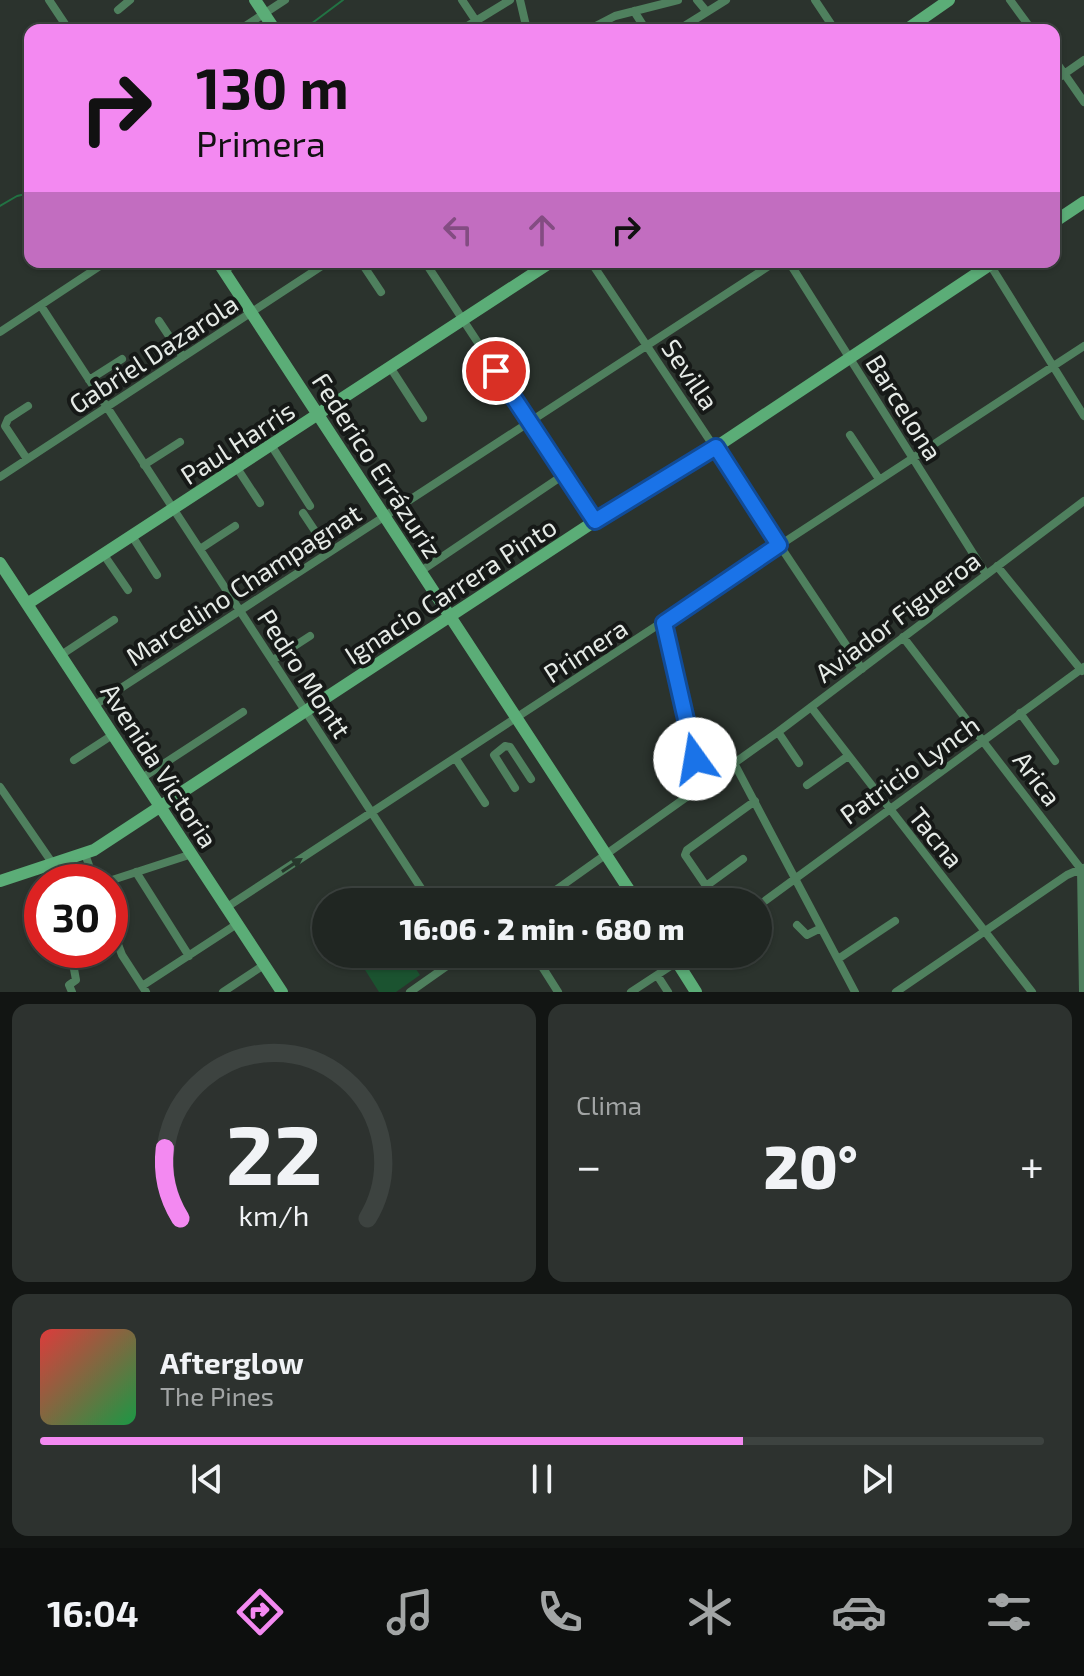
<!DOCTYPE html>
<html lang="es">
<head>
<meta charset="utf-8">
<style>
	:root { --surface:#202622; --page:#2d322f; --text:#f1f3f6; --muted:#a2a5a5; --line:#3d4340; --accent:#f389f1 }
	body { margin:0; font-family:"Exo 2",sans-serif; background:var(--page); color:var(--text); height:100vh; display:flex; flex-direction:column; font-size:30px; white-space:nowrap }
	* { box-sizing:border-box; margin:0 }
	p { font-size:26px; color:var(--muted) }
	.icon { flex:none; width:44px; height:44px; fill:none; stroke:currentColor; stroke-width:2; stroke-linecap:round; stroke-linejoin:round }
	.map { position:relative; height:992px; overflow:hidden }
	.details { display:flex; flex-direction:column; gap:12px; padding:12px; background:#121513; flex:1 }
	.details>* { flex:none }
	.banner { position:absolute; left:24px; top:24px; width:1036px; height:244px; border-radius:16px; box-shadow:0 2px 6px #0004,0 0 0 2px var(--line); background:#f389f1; color:#111; overflow:hidden }
	.speed { position:absolute; left:24px; top:864px; display:flex; gap:16px; font-size:40px; font-weight:700; text-align:center }
	.speed>* { display:grid; place-content:center; width:104px; height:104px; border-radius:50%; background:var(--surface); box-shadow:0 2px 6px #0004,0 0 0 2px var(--line); line-height:1 }
	.speed .limit { border:12px solid #d22; background:#fff; color:#111 }
	.pin { position:absolute; display:grid; place-items:center; width:68px; height:68px; color:#fff; margin:-34px; border:4px solid #fff; border-radius:50%; box-shadow:0 2px 8px #0007 }
	.me { position:absolute; width:88px; margin:-44px; rotate:347deg; stroke-linejoin:round; filter:drop-shadow(0 0 6px #0008) }
	.turn { display:flex; align-items:center; gap:28px; height:168px; padding:0 40px; font-size:36px }
	.turn .icon { width:104px; height:104px; stroke-width:2.5 }
	.turn b { display:block; font-size:56px; line-height:68px }
	.lanes { display:flex; align-items:center; height:76px; padding:0 40px; background:#0003; justify-content:center; gap:40px; direction:ltr }
	.lanes .off { opacity:.35 }
	.big { font-size:60px; font-weight:800; line-height:1.1 }
	.details .card { flex:1; display:flex; flex-direction:column; justify-content:center; gap:12px; min-width:0; padding:0 28px; border-radius:16px; background:var(--page) }
	.details .dial { align-items:center; gap:0 }
	.dial svg { height:208px; overflow:visible; fill:none; stroke:var(--line); stroke-width:7; stroke-linecap:round; text-anchor:middle }
	.dial text { fill:var(--text); stroke:none }
	.song { display:flex; align-items:center; gap:24px }
	.cover { width:96px; height:96px; border-radius:12px; background:linear-gradient(135deg,hsl(0 70% 55%),hsl(140 70% 35%)) }
	.played { height:8px; border-radius:4px; background:linear-gradient(90deg,var(--accent) 70%,var(--line) 70%) }
	.keys { display:flex; justify-content:space-around; direction:ltr }
	.heat { display:flex; justify-content:space-between; align-items:center; font-size:44px; direction:ltr }
	.details .tiles { flex:1; display:grid; gap:12px; grid-template-columns:1fr 1fr }
	.card:last-child { grid-column:span 2 }
	.trip { position:absolute; left:312px; top:888px; width:460px; height:80px; border-radius:40px; background:var(--surface); box-shadow:0 2px 6px #0004,0 0 0 2px var(--line); font-weight:800; line-height:80px; text-align:center }
	.dock { display:flex; height:128px; justify-content:space-around; align-items:center; background:#0d0f0e; color:var(--muted) }
	.dock .icon { width:56px; height:56px }
	.dock .active { color:var(--accent) }
	.dock b { font-size:36px; color:var(--text) }
	.map>svg:first-child { display:block }
	.garden { fill:#1b5330 }
	.lines { fill:none; stroke-linecap:round; stroke-linejoin:round }
	.stream { stroke:#227343; stroke-width:2 }
	.street { stroke:#4f805e; stroke-width:8 }
	.secondary { stroke:#5bad77; stroke-width:12 }
	.oneway { fill:#27382c }
	.route-casing { stroke:#114b97; stroke-width:20 }
	.route { stroke:#1a73e8; stroke-width:14 }
	.labels { text-anchor:middle; dominant-baseline:central; stroke-width:8; stroke-linejoin:round; paint-order:stroke }
	.street-label { font-size:26px; fill:#e5eae6; stroke:#161917 }
</style>
</head>
<body>
<div class="map">
<svg width="1084" height="992" viewBox="0 0 1084 992">
	<rect width="100%" height="100%" fill="#2b332d"/>
	<path class="garden" d="M 355,954 L 406,954 L 420,975 L 396,992 L 379,992 Z"/>
	<g class="lines">
		<path class="stream" d="M 303,30 L 343,0
			M 0,206 L 17,196 L 30,193"/>
		<path class="street" d="M 49,0 L 69,30
			M 462,0 L 476,21
			M 520,0 L 527,30
			M 697,0 L 707,12
			M 815,0 L 835,30
			M 1010,0 L 1032,30
			M 118,10 L 130,0
			M 634,11 L 646,30
			M 239,30 L 285,0
			M 461,30 L 510,0
			M 588,30 L 615,16 L 678,0
			M 678,30 L 726,0
			M 1054,59 L 1084,102
			M 1054,81 L 1084,60
			M 361,262 L 381,292
			M 425,262 L 595,521
			M 591,262 L 862,669
			M 789,262 L 986,574
			M 989,263 L 1084,416
			M 224,271 L 237,262
			M 41,306 L 430,902
			M 159,321 L 183,357
			M 0,332 L 106,262
			M 390,367 L 423,418
			M 89,380 L 122,359
			M 850,435 L 879,479
			M 271,445 L 310,506
			M 27,459 L 5,426 L 8,419 L 28,406
			M 144,465 L 180,442
			M 237,468 L 260,503
			M 0,477 L 328,262
			M 303,513 L 329,552
			M 132,536 L 157,575
			M 200,549 L 235,526
			M 104,555 L 128,590
			M 997,566 L 1082,671
			M 421,571 L 565,474
			M 664,623 L 701,786
			M 903,637 L 1081,869 L 1083,992
			M 61,655 L 114,620
			M 273,660 L 310,636
			M 95,705 L 775,262
			M 811,707 L 1032,992
			M 1020,713 L 1055,761
			M 778,732 L 799,763
			M 456,759 L 485,803
			M 74,760 L 114,734
			M 734,763 L 855,992
			M 142,778 L 243,712
			M 807,785 L 848,756
			M 0,787 L 53,864
			M 515,788 L 494,755 L 505,746 L 510,747 L 531,779
			M 85,854 L 95,882
			M 136,872 L 189,956
			M 106,882 L 192,854
			M 706,886 L 743,859
			M 539,902 L 778,732 L 1084,501
			M 717,902 L 685,855 L 687,850 L 755,801
			M 758,906 L 1084,667
			M 227,907 L 1084,346
			M 110,923 L 122,955 L 146,992
			M 797,925 L 807,935 L 821,928
			M 534,954 L 558,992
			M 838,959 L 895,921
			M 657,975 L 668,992
			M 142,986 L 237,924
			M 72,992 L 69,985 L 76,980 L 74,969
			M 223,992 L 264,965
			M 410,992 L 464,954
			M 631,992 L 689,954
			M 896,992 L 1067,875 L 1083,868"/>
		<path class="secondary" d="M 255,0 L 275,30
			M 906,30 L 949,0
			M 1054,222 L 1084,202
			M 218,262 L 637,902
			M 0,563 L 282,992
			M 27,604 L 551,262
			M 0,881 L 94,850 L 595,521 L 716,447 L 994,262
			M 672,954 L 696,992"/>
	</g>
	<defs><path id="oneway-solid" d="M-6-.8H1V-3.2L6.5 0L1 3.2V.8H-6Z" transform="scale(2)"/></defs>
	<use class="oneway" href="#oneway-solid" transform="translate(292 865) rotate(-33)"/>
	<g class="lines">
		<g class="route-casing">
			<path id="route" d="M 496,371 L 595,521 L 716,447 L 779,545 L 664,623 L 695,759"/>
		</g>
		<use href="#route" class="route"/>
	</g>
	<g class="labels">
		<g class="street-label">
			<text transform="translate(153 353) rotate(-33)">Gabriel Dazarola</text>
			<text transform="translate(691 374) rotate(56)">Sevilla</text>
			<text transform="translate(905 407) rotate(58)">Barcelona</text>
			<text transform="translate(237 442) rotate(-33)">Paul Harris</text>
			<text transform="translate(378 465) rotate(57)">Federico Errázuriz</text>
			<text transform="translate(243 584) rotate(-33)">Marcelino Champagnat</text>
			<text transform="translate(450 590) rotate(-33)">Ignacio Carrera Pinto</text>
			<text transform="translate(897 616) rotate(-37)">Aviador Figueroa</text>
			<text transform="translate(585 650) rotate(-33)">Primera</text>
			<text transform="translate(305 673) rotate(57)">Pedro Montt</text>
			<text transform="translate(160 765) rotate(57)">Avenida Victoria</text>
			<text transform="translate(909 769) rotate(-36)">Patricio Lynch</text>
			<text transform="translate(1038 778) rotate(53)">Arica</text>
			<text transform="translate(937 837) rotate(51)">Tacna</text>
		</g>
	</g>
</svg>
<div class="speed"><div class="limit">30</div></div>
<div class="pin" style="left:496px;top:371px;background:#d93025"><svg class="icon" aria-label="arrive" viewBox="0 0 24 24"><path d="M6 21V4h12l-3 4 3 4H6"/></svg></div>
<svg class="me" style="left:695px;top:759px" viewBox="-20 -20 40 40"><circle r="19" fill="#fff"/><path d="M0-13L10 11 0 6-10 11z" fill="#1a73e8"/></svg>
<div class="trip">16:06 · 2 min · 680 m</div>
<div class="banner">
<div class="turn"><svg class="icon" aria-label="right" viewBox="0 0 24 24"><path d="M7 20v-9h11M14 6l5 5-5 5"/></svg><div><b>130 m</b>Primera</div></div>
<div class="lanes"><svg class="icon off" aria-label="left" viewBox="0 0 24 24"><path d="M17 20v-9H6M10 6l-5 5 5 5"/></svg><svg class="icon off" aria-label="ahead" viewBox="0 0 24 24"><path d="M12 20V5M6 11l6-6 6 6"/></svg><svg class="icon" aria-label="right" viewBox="0 0 24 24"><path d="M7 20v-9h11M14 6l5 5-5 5"/></svg></div>
</div>
</div>
<section class="details">
<div class="tiles">
<div class="card dial"><svg viewBox="0 0 100 80">
<path d="M14 69A42 42 0 1 1 86 69"/>
<path d="M14 69A42 42 0 0 1 8 42" stroke="#f389f1"/>
<text x="50" y="56" font-size="32" font-weight="700">22</text>
<text x="50" y="72" font-size="11">km/h</text>
</svg></div>
<div class="card"><p>Clima</p>
<div class="heat"><a>−</a><b class="big">20°</b><a>+</a></div>
</div>
<div class="card">
<div class="song"><i class="cover"></i><div><b>Afterglow</b><p>The Pines</p></div></div>
<div class="played"></div>
<div class="keys"><svg class="icon" aria-label="previous" viewBox="0 0 24 24"><path d="M18 5L8 12l10 7zM5 5v14"/></svg><svg class="icon" aria-label="pause" viewBox="0 0 24 24"><path d="M8 5v14M16 5v14"/></svg><svg class="icon" aria-label="next" viewBox="0 0 24 24"><path d="M6 5l10 7-10 7zM19 5v14"/></svg></div>
</div>
</div>
</section>
<nav class="dock">
<b>16:04</b>
<svg class="icon active" aria-label="directions" viewBox="0 0 24 24"><path d="M12 3l9 9-9 9-9-9zM9 14v-3h6M13 9l2 2-2 2"/></svg>
<svg class="icon" aria-label="music" viewBox="0 0 24 24"><path d="M9 18V5l10-2v13"/><circle cx="6" cy="18" r="3"/><circle cx="16" cy="16" r="3"/></svg>
<svg class="icon" aria-label="phone" viewBox="0 0 24 24"><path d="M5 4h4l2 5-3 2q2 4 5 5l2-3 5 2v4C11 20 4 13 5 4z"/></svg>
<svg class="icon" aria-label="climate" viewBox="0 0 24 24"><path d="M12 3v18M4 7l16 10M4 17L20 7"/></svg>
<svg class="icon" aria-label="car" viewBox="0 0 24 24"><path d="M5 17H2v-5l4-1 3-4h7l3 4 3 1v5h-3M9 17h6M6 11h13"/><circle cx="7" cy="17" r="2"/><circle cx="17" cy="17" r="2"/></svg>
<svg class="icon" aria-label="filters" viewBox="0 0 24 24"><path d="M4 7h16M4 17h16"/><circle cx="9" cy="7" r="2"/><circle cx="15" cy="17" r="2"/></svg>
</nav>
</body>
</html>
